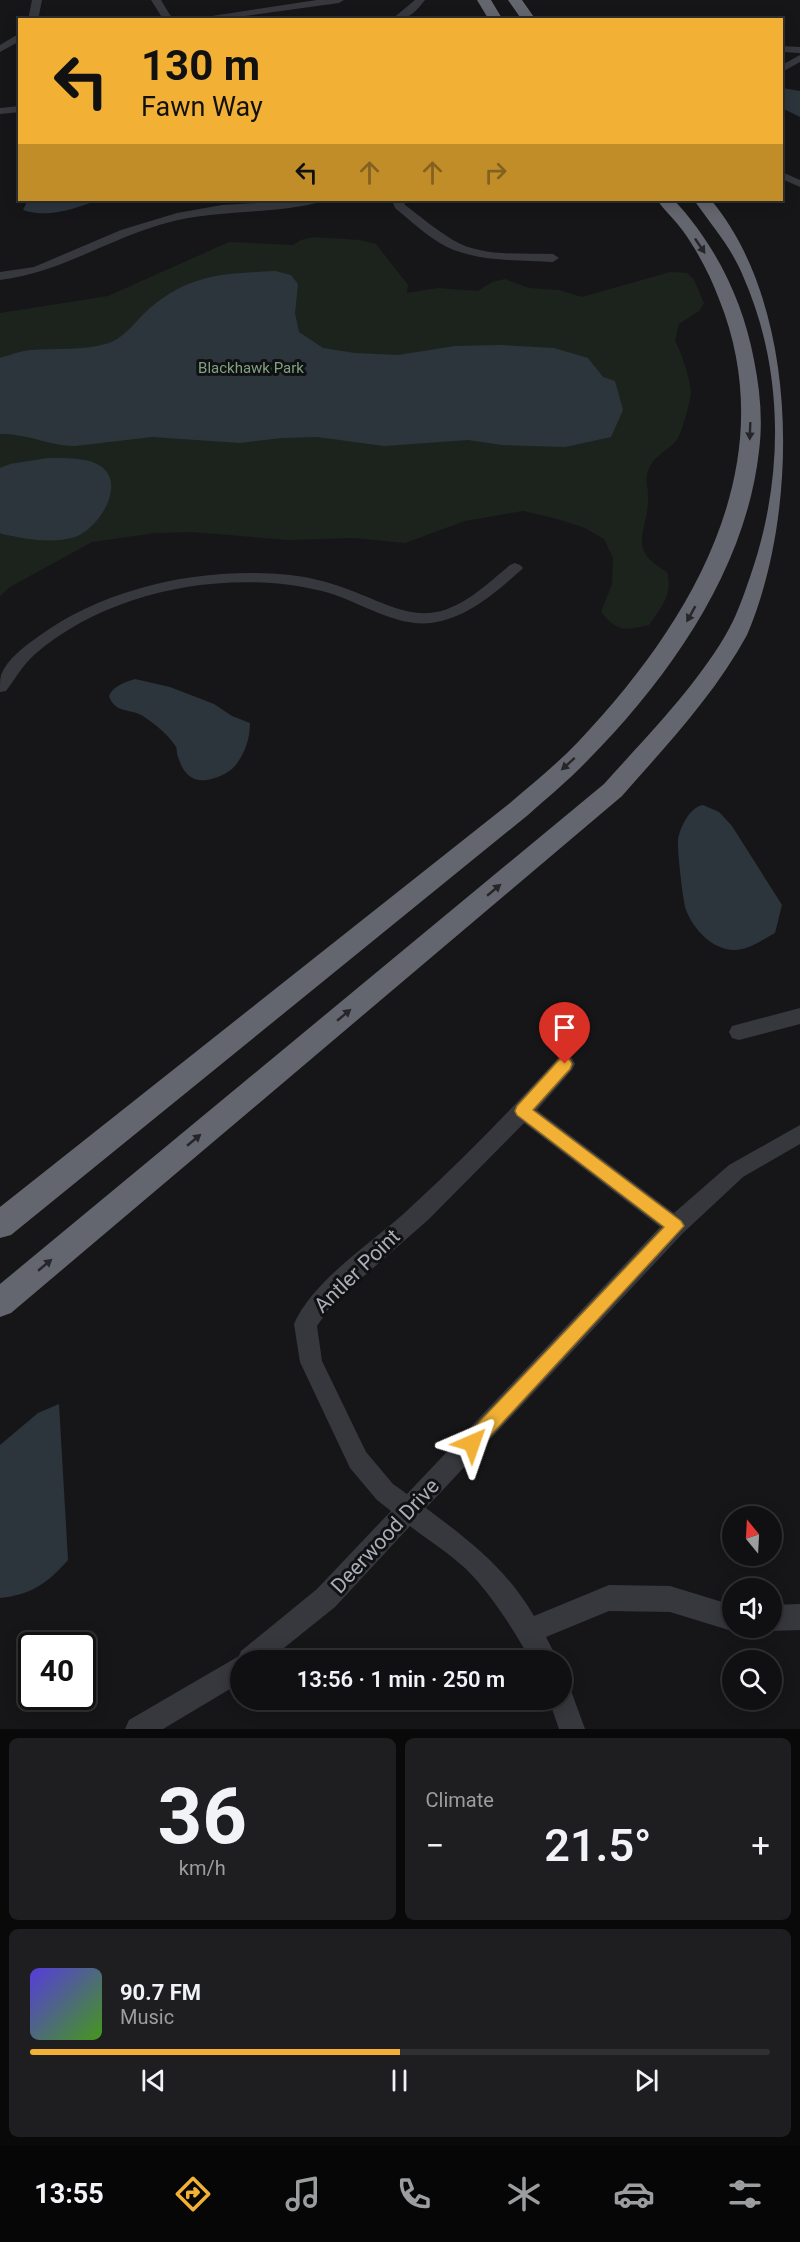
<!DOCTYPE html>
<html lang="en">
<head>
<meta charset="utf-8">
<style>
	:root { --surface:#101012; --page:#1e1e20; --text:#f1f3f6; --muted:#9c9d9f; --line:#303032; --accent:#f2b134 }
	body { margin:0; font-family:Roboto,sans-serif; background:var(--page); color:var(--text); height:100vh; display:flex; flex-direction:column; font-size:22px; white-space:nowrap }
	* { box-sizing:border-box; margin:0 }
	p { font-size:20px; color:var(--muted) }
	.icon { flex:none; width:33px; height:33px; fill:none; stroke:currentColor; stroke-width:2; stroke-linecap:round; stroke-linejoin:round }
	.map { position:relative; height:1729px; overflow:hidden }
	.panel { display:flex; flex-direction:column; gap:9px; padding:9px; background:#09090a; flex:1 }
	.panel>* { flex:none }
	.hud { position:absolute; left:18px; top:18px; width:765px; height:183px; border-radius:0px; box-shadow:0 3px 15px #0003,0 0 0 2px var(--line); background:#f2b134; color:#111; overflow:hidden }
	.needle { width:39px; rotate:342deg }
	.controls { position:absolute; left:722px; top:1506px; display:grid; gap:12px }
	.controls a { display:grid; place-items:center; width:60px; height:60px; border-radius:50%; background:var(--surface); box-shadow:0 3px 15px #0003,0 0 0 2px var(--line); font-size:30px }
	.speed { position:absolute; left:18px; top:1632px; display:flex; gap:12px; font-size:30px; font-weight:700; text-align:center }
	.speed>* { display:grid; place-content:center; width:78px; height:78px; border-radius:50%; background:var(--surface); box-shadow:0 3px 15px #0003,0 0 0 2px var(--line); line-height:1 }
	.speed .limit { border:3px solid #111; border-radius:9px; background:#fff; color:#111 }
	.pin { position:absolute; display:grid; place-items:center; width:51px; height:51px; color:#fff; margin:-62px -26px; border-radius:50% 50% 50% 0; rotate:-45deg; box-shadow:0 0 6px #0007 }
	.pin .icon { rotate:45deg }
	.me { position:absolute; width:66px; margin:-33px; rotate:43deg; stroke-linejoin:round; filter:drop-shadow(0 0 4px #0008) }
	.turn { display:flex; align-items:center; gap:21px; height:126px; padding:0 24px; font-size:27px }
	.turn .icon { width:78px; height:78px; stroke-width:2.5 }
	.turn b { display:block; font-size:42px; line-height:51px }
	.lanes { display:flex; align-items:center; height:57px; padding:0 24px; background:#0003; justify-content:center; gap:30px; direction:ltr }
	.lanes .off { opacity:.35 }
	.big { font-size:45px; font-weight:600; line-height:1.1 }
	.panel .widget { flex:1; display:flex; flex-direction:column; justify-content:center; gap:9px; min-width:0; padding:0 21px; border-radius:9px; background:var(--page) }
	.panel .dial { align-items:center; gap:0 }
	.dial b { font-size:78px; line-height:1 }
	.song { display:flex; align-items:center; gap:18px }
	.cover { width:72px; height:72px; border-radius:9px; background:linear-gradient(135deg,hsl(250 70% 55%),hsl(100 70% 35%)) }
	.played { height:6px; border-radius:3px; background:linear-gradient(90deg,var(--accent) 50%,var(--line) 50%) }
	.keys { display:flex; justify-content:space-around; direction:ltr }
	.heat { display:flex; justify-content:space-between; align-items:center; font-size:33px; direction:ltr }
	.panel .tiles { flex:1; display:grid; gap:9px; grid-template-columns:1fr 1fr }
	.widget:last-child { grid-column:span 2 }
	.trip { position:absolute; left:230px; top:1650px; width:342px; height:60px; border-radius:30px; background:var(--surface); box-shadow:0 3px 15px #0003,0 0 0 2px var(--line); font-weight:600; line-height:60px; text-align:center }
	.menu { display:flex; height:96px; justify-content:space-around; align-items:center; background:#060607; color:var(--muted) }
	.menu .icon { width:42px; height:42px }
	.menu .current { color:var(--accent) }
	.menu b { font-size:27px; color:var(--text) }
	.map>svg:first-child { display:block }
	.green { fill:#1c231d }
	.water { fill:#2c353c }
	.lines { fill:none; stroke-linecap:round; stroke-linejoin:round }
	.minor { fill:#37383d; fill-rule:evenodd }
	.highway { fill:#63666e; fill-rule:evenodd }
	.oneway { fill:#26262a }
	.route { fill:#f2b134; stroke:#9d7322; stroke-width:1.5 }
	.labels { text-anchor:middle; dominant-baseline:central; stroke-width:6; stroke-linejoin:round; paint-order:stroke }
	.far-park-label { font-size:15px; fill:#7fa381; stroke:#111113 }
	.near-street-label { font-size:21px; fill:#a8adb8; stroke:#111113 }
</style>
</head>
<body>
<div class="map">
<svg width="800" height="1729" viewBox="0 0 800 1729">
	<rect width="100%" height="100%" fill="#161618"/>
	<path class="green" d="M 313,237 L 360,240 L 376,244 L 408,285 L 407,293 L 438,288 L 478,291 L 492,282 L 505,279 L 529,288 L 559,290 L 582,297 L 670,272 L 687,273 L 694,280 L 704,303 L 699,311 L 679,324 L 675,341 C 681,351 691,381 691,393 C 690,402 682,433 676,441 C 668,450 656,455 650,466 C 644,478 648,484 648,497 C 649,533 624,547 667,572 C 673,594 662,607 649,625 C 625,630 618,633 601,612 L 612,584 L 613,558 L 604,539 L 585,528 L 554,518 L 523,511 L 465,521 L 405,543 L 354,538 L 288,540 L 191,532 L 155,533 L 92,542 L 10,587 L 0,596 L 0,313 L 108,296 L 229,242 L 293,245 L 301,240 Z"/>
	<path class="water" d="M 783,88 L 800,91 L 800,117 L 782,108 Z
		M 28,200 L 99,200 C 75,208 49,219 23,210 Z
		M 275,271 L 291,275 L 298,284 L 295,313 L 299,332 L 323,348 L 355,353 L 398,355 L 455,346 L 500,345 L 554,348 L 588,358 L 603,377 L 615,381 L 623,410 L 611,437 L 565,447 L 502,445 L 468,440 L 384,446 L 317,437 L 282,438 L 240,443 L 152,437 L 75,446 C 49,446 27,433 0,434 L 0,358 C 10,355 20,351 31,350 C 57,348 84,351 109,343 C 126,337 137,319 150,308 C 192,273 224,274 275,271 Z
		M 48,458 C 64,458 89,457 102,467 C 126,486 98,529 75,537 C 52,544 26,539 2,534 L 0,533 L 0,468 L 10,464 Z
		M 135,679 L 170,687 L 214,704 L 232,716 L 250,723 C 250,741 243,758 232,769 C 224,775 217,778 207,780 C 190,782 183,772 178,757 C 176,752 178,748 174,744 C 167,733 153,723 143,716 C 130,708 115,714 109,696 C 113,686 125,682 135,679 Z
		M 703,805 L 719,812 L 732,826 L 782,905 L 775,933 C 765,938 753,947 742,949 C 717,955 694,931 686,910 C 683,902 677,849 678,840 C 680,827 690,807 703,805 Z
		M 59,1404 L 68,1560 C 48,1583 31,1595 0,1598 L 0,1445 L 38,1413 Z"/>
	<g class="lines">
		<path class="minor" d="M 32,0 L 42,0 L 38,20 L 28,20 Z
			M 151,0 L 161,0 L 170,15 L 177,20 L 163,19 Z
			M 317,0 L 344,0 L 339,3 L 217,20 L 186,20 Z
			M 415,0 L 425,0 C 415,13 408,20 391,20 Z
			M 20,33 L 20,41 L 0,52 L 0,45 Z
			M 782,46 L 800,47 L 800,53 L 782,52 Z
			M 800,55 L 800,62 L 782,72 L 782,65 Z
			M 20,106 L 20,112 L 0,114 L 0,108 Z
			M 782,172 L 800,180 L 800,187 L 782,179 Z
			M 303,200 L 322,200 L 320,202 C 271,215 219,209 170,222 C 111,237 61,273 0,280 L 0,272 L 34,267 L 121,230 L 177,213 L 222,205 Z
			M 392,200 L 403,200 L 405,205 C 420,216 436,230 453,240 C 480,257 522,253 553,254 L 559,258 L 553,262 C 519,260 479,262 447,247 C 429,238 411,221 395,208 Z
			M 515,563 L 520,565 L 523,568 L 520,571 C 494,594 467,618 431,623 C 393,627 358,600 322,591 C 228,568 108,590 34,655 C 23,665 15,679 6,691 L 0,692 C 0,687 0,679 1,675 C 7,659 25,646 39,636 C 107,586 206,566 290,575 C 309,577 329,582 347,589 C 373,598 401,615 429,613 C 460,611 487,584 510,565 Z
			M 800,1008 L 800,1024 L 739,1040 L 732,1038 L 729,1032 L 732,1026 Z
			M 565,1056 L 572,1058 L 575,1064 L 572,1070 L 537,1110 L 674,1213 L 729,1165 L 800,1125 L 800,1144 L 743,1177 L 683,1233 L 426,1508 C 471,1542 505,1567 534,1616 L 609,1585 L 670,1586 L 732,1605 L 732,1628 L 740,1628 L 732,1631 L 670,1612 L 609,1611 L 546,1637 L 558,1660 L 531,1660 C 512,1628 493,1596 466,1569 C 449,1553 428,1540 410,1526 L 335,1607 L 269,1660 L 240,1660 L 240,1683 L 163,1729 L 125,1729 L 129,1720 L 239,1656 L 241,1651 L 317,1589 L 391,1511 L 377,1500 L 350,1468 L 300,1362 L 294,1324 C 314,1278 377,1240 413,1205 C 464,1158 512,1109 558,1058 ZM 524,1123 L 660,1227 L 407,1494 L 393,1484 L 366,1452 L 322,1361 L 317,1326 L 332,1304 L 428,1220 Z
			M 800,1604 L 800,1630 L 771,1631 L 763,1628 L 771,1628 L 771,1605 Z
			M 561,1684 L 570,1688 L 585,1729 L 559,1729 L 549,1700 L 561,1700 Z"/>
		<path class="highway" d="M 477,0 L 491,0 L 503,20 L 489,20 Z
			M 508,0 L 522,0 L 536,20 L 522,20 Z
			M 657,200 L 674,200 C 715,244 743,300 754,360 C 760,390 763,420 759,451 C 746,569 670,677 588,760 C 569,780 548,797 528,815 L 11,1235 L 0,1238 L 0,1207 L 510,803 C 533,783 557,764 578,742 C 690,624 786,466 719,299 C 710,275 698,252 683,231 C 675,220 665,211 657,200 Z
			M 694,200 L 711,200 C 800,306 800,511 747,635 C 715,694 666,746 622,796 L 11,1313 L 0,1317 L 0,1284 L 604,784 C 646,737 693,690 725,636 C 736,618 743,597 750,577 C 784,480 785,371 743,276 C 730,245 712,226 694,200 Z"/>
	</g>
	<defs><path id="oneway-solid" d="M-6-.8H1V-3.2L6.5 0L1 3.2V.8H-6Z" transform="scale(1.5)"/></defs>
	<g class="oneway">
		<use href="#oneway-solid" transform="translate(700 246) rotate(56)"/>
		<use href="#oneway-solid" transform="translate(750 431) rotate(92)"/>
		<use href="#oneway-solid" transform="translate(691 614) rotate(119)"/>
		<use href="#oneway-solid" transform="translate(568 764) rotate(138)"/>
		<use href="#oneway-solid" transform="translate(494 890) rotate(-40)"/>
		<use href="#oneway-solid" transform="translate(344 1015) rotate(-40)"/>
		<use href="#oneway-solid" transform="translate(194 1140) rotate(-40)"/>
		<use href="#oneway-solid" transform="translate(45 1265) rotate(-40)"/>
	</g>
	<path class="route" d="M 565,1058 L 570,1060 L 572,1064 L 570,1069 L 533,1110 L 681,1221 L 684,1226 L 478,1449 L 472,1451 L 465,1449 L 463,1443 L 465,1437 L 664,1227 L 517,1115 L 515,1111 L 517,1106 L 559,1060 Z"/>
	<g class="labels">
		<g class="far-park-label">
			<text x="251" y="368">Blackhawk Park</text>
		</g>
		<g class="near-street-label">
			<text transform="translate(357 1271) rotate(-44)">Antler Point</text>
			<text transform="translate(385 1536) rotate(-47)">Deerwood Drive</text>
		</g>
	</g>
</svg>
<div class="controls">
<a><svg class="needle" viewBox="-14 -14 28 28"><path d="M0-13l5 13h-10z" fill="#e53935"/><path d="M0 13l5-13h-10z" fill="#9c9d9f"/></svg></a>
<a><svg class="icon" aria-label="sound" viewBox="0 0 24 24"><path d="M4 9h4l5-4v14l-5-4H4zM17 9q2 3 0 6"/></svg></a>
<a><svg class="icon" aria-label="search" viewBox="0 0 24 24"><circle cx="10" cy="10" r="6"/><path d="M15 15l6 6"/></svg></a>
</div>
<div class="speed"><div class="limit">40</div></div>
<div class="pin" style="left:565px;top:1064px;background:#d93025"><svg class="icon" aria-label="arrive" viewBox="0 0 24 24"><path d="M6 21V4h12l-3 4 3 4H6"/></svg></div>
<svg class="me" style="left:472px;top:1443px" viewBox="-20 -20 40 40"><path d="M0-17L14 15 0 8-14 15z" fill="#f2b134" stroke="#fff" stroke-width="4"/></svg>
<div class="trip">13:56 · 1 min · 250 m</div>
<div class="hud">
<div class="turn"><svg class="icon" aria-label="left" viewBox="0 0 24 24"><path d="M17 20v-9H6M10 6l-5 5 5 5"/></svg><div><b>130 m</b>Fawn Way</div></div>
<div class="lanes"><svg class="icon" aria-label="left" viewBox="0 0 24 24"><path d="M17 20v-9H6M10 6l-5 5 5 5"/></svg><svg class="icon off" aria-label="ahead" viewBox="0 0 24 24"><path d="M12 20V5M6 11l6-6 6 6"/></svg><svg class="icon off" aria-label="ahead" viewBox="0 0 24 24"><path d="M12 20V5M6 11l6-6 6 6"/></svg><svg class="icon off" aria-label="right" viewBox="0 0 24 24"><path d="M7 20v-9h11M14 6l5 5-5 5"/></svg></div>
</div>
</div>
<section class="panel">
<div class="tiles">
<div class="widget dial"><b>36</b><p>km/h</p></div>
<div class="widget"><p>Climate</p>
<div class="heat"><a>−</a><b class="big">21.5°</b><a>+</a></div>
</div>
<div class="widget">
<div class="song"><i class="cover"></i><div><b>90.7 FM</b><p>Music</p></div></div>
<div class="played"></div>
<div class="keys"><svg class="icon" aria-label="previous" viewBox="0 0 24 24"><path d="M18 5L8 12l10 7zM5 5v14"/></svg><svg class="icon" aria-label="pause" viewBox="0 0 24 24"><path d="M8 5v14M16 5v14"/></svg><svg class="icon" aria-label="next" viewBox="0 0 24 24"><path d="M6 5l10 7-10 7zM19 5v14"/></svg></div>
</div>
</div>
</section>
<nav class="menu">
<b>13:55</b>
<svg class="icon current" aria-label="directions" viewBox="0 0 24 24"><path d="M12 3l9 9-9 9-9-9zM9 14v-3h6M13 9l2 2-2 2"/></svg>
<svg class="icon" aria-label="music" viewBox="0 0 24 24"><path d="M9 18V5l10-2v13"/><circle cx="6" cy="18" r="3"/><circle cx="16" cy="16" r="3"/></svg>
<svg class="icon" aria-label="phone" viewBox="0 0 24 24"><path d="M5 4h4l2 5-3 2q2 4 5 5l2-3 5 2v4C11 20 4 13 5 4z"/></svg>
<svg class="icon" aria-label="climate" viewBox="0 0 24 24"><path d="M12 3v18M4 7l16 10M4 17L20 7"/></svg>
<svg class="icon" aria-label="car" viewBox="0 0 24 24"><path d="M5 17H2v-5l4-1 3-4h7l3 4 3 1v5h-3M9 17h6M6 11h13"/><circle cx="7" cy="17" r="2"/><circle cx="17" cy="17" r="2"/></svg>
<svg class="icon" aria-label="filters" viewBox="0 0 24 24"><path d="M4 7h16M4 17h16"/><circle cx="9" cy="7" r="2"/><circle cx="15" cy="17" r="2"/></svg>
</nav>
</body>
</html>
